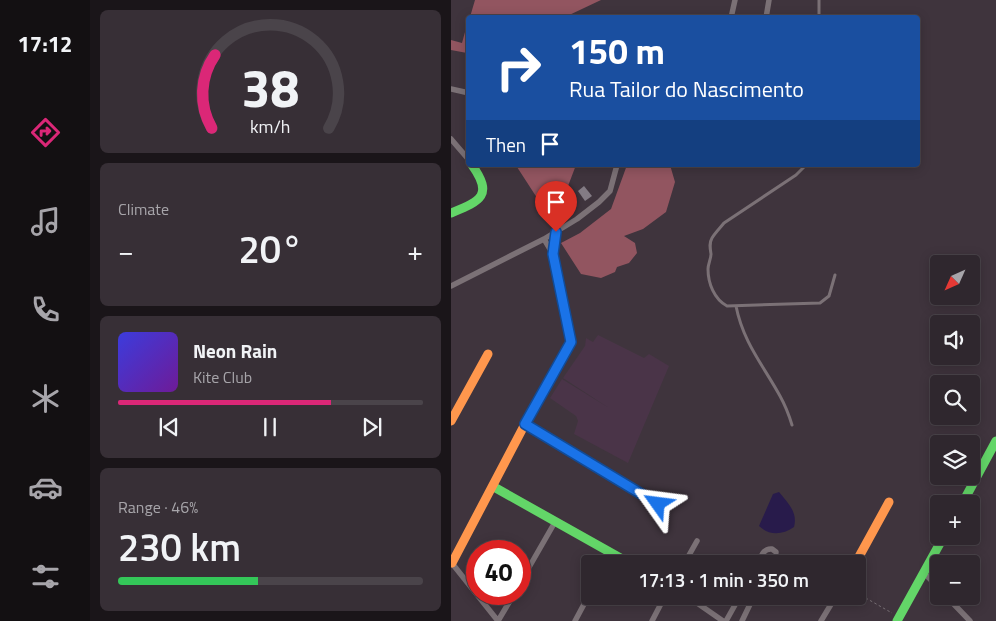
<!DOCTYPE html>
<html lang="en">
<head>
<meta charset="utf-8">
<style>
	:root { --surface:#2f272e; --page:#372f36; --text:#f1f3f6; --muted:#a7a5aa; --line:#4a444a; --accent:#db2777 }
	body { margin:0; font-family:"Titillium Web",sans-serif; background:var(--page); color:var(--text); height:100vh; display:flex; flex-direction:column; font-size:19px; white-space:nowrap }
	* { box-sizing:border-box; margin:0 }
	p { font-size:16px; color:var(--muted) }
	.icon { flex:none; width:28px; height:28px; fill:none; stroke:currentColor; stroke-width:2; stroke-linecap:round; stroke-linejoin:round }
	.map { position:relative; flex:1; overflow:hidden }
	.side { display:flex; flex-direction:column; gap:10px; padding:10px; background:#1a1519; width:361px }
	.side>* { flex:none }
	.top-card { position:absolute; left:15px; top:15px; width:454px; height:152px; border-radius:5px; box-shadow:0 2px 12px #0003,0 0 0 1px var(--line); background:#1a4fa0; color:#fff; overflow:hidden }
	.needle { width:32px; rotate:225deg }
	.fabs { position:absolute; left:479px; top:255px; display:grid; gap:10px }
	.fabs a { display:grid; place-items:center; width:50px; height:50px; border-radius:5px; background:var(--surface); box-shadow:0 2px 12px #0003,0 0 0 1px var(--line); font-size:25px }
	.speed { position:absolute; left:15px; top:540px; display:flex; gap:10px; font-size:25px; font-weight:700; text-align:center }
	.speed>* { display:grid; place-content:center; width:65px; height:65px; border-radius:50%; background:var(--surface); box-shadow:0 2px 12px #0003,0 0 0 1px var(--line); line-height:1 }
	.speed .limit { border:8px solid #d22; background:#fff; color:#111 }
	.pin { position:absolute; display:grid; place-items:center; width:42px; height:42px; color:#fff; margin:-51px -21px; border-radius:50% 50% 50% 0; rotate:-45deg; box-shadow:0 0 5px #0007 }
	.pin .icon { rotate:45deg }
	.me { position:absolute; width:55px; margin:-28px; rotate:301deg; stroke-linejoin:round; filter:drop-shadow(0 0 4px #0008) }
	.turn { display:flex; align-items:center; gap:18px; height:105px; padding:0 20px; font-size:22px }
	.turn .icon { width:65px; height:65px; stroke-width:2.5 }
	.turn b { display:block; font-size:35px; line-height:42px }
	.then { display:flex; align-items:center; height:48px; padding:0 20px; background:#0003; gap:10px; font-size:19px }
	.big { font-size:38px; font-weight:600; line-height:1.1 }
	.side .tile { flex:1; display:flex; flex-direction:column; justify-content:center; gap:8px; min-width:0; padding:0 18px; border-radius:8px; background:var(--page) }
	.side .dial { align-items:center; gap:0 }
	.dial svg { height:130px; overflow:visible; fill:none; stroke:var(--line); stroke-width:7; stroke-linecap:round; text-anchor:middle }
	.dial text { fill:var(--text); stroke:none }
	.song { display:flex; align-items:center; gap:15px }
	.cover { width:60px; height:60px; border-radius:8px; background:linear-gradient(135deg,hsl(240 70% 55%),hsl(280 70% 35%)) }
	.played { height:5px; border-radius:2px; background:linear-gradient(90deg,var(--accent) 70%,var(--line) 70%) }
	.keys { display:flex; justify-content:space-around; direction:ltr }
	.heat { display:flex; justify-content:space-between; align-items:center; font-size:28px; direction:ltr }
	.charge { height:8px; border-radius:4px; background:linear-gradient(90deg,#34c759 46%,var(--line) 0) }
	.trip { position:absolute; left:130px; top:555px; width:285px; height:50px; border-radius:5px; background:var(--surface); box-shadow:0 2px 12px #0003,0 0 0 1px var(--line); font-weight:600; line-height:50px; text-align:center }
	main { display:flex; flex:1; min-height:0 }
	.tabs { display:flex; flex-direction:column; width:90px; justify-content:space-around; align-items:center; background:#131012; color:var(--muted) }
	.tabs .icon { width:35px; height:35px }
	.tabs .selected { color:var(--accent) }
	.tabs b { font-size:22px; color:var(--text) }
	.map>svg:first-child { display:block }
	.built { fill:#4a3448 }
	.forest { fill:#925560 }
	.water { fill:#281b4b }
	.building { fill:#837b84 }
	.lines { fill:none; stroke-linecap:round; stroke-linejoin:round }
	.path { stroke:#766e73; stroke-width:1; stroke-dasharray:2.5 2.5; stroke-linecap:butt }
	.lane { stroke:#7b7176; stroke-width:3 }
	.street { stroke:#7b7176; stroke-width:5.5 }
	.fast { stroke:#63d668; stroke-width:9 }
	.slow { stroke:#ff974d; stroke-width:9 }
	.jam { stroke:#b3261e; stroke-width:9 }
	.route-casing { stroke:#114b97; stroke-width:12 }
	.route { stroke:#1a73e8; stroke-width:9 }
</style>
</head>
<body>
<main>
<nav class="tabs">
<b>17:12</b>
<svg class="icon selected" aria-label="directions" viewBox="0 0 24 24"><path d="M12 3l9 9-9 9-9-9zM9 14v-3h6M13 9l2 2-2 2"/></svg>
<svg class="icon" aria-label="music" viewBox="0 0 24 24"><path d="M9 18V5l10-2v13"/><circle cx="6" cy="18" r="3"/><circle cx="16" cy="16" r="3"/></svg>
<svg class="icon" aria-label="phone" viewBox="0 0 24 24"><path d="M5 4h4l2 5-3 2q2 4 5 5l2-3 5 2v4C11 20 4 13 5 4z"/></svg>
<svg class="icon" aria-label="climate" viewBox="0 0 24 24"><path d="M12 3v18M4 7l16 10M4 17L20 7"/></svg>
<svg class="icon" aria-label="car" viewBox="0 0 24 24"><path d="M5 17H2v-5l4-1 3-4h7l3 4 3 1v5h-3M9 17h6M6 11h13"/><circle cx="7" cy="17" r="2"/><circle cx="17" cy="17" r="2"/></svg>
<svg class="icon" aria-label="filters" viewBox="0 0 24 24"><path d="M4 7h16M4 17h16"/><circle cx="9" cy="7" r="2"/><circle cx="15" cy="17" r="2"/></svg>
</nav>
<section class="side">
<div class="tile dial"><svg viewBox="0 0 100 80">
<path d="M14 69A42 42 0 1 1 86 69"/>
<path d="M14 69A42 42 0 0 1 16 24" stroke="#db2777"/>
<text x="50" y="56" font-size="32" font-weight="700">38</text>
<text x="50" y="72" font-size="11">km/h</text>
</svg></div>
<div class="tile"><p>Climate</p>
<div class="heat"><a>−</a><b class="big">20°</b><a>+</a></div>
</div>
<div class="tile">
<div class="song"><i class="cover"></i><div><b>Neon Rain</b><p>Kite Club</p></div></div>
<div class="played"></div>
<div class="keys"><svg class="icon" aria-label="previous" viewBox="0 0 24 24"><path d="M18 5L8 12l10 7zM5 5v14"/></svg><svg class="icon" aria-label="pause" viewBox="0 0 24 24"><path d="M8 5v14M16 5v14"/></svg><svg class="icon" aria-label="next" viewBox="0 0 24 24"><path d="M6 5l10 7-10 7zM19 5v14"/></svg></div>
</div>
<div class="tile"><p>Range · 46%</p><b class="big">230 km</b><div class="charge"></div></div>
</section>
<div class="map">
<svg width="545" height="621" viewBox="0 0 545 621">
	<rect width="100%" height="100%" fill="#3f343d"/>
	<path class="built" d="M 147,335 L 193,358 L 198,354 L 218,366 L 177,463 L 123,434 L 127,421 L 125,416 L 99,398 L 111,379 L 158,408 L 112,378 L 134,346 L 135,338 L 142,342 Z"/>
	<path class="forest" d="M 24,0 L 150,0 L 114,17 L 19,17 Z
		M 17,21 L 17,48 L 16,53 L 0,50 L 0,40 L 11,43 Z
		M 67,165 L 125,165 L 114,194 L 90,204 L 66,167 Z
		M 176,165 L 219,165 L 224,182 L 215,212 L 192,229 L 173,236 L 184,243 L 186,253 L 178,263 L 166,267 L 164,272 L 150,278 L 130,274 L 110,243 L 129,233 L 160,209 Z"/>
	<path class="water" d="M 328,492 C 337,503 347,512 343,527 C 331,535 319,536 308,526 L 322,494 Z"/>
	<path class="building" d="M 133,186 L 141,196 L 134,201 L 127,191 Z"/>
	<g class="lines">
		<path class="path" d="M 406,593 L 441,613"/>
		<path class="lane" d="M 368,18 L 368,0
			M 355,165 L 345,175 L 273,223 C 269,228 264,233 261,238 C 258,243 259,248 260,254 C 260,259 257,264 257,269 C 257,283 263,299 276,306 L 369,303 L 378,296 L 384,275
			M 285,306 C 292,342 312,365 329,396 C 334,405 338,415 341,425"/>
		<path class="street" d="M 280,18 L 284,0
			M 315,18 L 318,0
			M 0,89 L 18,93
			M 0,139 L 18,160
			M 93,239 L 102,254 L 105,232
			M 0,286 L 93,239 L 126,219 L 148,202 L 159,191 L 166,165
			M 0,562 L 47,621
			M 154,564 L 160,553
			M 233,564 L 246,541
			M 307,564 C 310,557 312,548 321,549 L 325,552 L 324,558 L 322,564
			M 473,573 L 488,588
			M 69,583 L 104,522
			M 236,596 L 272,621
			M 495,596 L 519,621
			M 47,621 L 63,594
			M 124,621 L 139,593
			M 201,621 L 214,596
			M 275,621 L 289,596
			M 291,621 L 303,596
			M 370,621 L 385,596"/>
		<path class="fast" d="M 0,213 C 29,201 43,196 21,165
			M 43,487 L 180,564
			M 511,504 L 545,441
			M 446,621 L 493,536"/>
		<path class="slow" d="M 0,421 L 37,354
			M 1,563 L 74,424 L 120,342 L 117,326
			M 404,564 L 438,502"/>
		<path class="jam" d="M 102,254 L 117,326
			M 74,424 L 207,504"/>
	</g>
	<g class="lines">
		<g class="route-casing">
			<path id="route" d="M 105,232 L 102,254 L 120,342 L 74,424 L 207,504"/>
		</g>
		<use href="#route" class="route"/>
	</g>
</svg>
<div class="fabs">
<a><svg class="needle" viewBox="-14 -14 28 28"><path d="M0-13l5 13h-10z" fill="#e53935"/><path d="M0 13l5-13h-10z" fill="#a7a5aa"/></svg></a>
<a><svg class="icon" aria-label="sound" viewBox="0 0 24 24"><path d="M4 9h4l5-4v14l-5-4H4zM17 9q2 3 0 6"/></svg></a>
<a><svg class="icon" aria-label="search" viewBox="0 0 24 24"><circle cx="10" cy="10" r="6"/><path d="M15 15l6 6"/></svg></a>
<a><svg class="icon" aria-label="layers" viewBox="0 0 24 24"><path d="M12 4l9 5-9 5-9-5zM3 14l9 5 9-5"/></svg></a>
<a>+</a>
<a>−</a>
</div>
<div class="speed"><div class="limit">40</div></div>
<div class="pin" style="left:105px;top:232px;background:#d93025"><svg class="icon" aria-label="arrive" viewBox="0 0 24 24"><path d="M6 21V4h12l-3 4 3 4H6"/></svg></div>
<svg class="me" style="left:207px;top:504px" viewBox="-20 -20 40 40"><path d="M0-17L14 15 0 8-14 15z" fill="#1a73e8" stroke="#fff" stroke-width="4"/></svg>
<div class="trip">17:13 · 1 min · 350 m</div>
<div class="top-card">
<div class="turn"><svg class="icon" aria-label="right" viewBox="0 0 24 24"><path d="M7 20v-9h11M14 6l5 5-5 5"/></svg><div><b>150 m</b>Rua Tailor do Nascimento</div></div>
<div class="then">Then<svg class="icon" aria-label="arrive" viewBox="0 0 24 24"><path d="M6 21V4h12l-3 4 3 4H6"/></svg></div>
</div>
</div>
</main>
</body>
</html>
